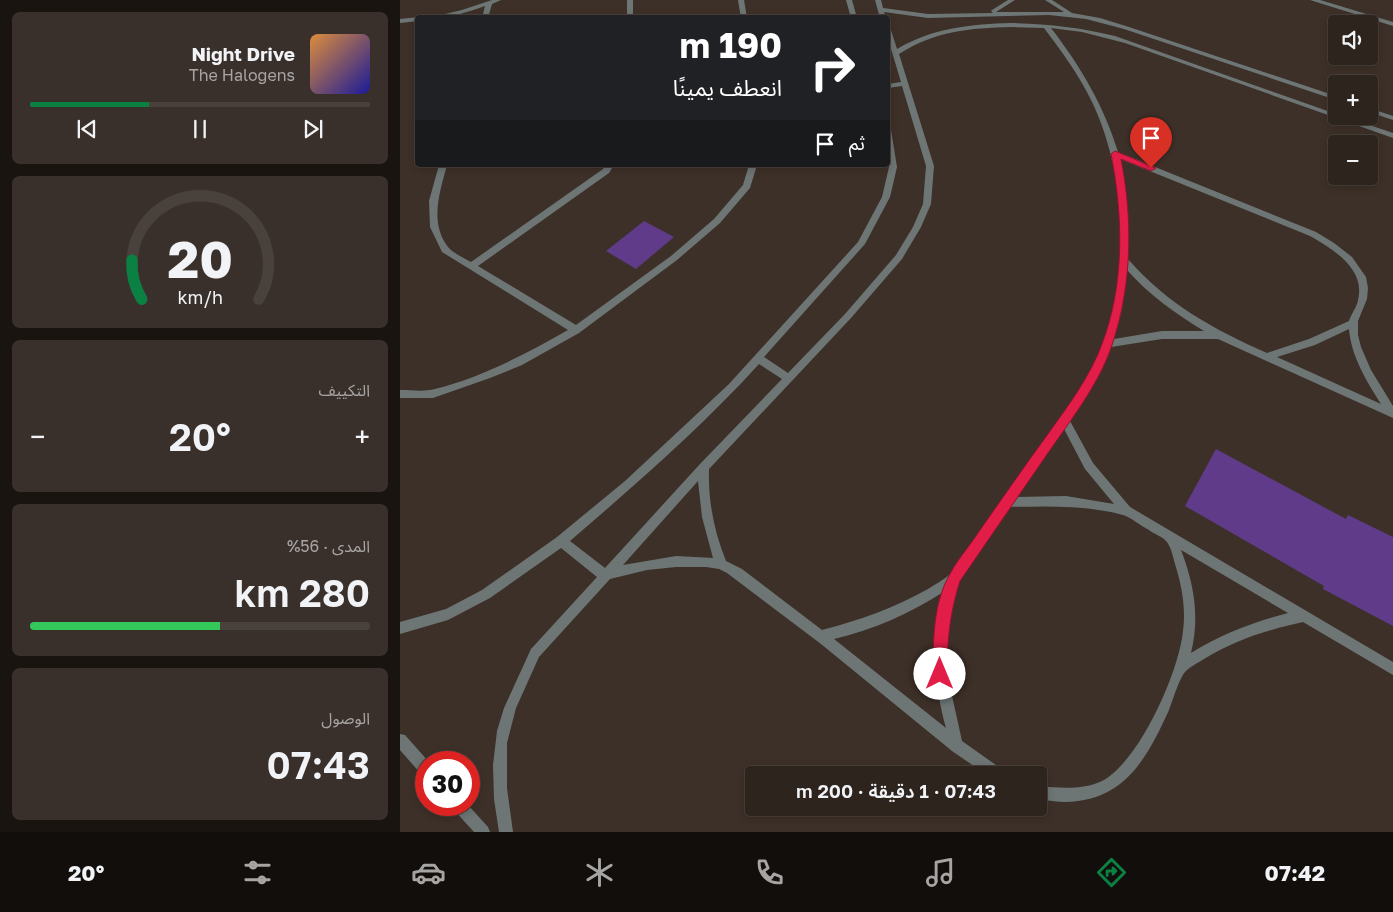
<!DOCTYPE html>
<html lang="ar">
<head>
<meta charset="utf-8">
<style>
	:root { --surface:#2e241e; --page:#3a302b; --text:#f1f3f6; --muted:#a7a4a4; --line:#49413c; --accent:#0b8043 }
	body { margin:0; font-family:"Golos Text","Noto Sans Arabic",sans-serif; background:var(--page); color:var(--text); direction:rtl; height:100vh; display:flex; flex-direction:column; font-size:19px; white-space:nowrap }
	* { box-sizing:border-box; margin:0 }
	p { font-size:16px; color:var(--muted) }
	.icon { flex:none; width:28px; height:28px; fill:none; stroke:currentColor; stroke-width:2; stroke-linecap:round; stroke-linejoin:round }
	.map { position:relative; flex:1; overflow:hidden; direction:ltr }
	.panel { display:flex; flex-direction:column; gap:12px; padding:12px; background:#191410; width:400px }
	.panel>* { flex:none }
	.hud { position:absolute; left:15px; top:15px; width:475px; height:152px; border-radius:5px; box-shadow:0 2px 8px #0003,0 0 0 1px var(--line); direction:rtl; background:#202124; color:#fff; overflow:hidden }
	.buttons { position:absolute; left:928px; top:15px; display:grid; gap:10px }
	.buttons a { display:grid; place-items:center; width:50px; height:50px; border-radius:5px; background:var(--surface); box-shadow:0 2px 8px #0003,0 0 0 1px var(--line); font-size:25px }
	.speed { position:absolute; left:15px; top:751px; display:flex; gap:10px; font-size:25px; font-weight:700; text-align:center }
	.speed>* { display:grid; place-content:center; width:65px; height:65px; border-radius:50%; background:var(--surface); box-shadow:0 2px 8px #0003,0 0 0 1px var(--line); line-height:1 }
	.speed .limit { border:8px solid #d22; background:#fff; color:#111 }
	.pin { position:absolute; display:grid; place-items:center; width:42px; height:42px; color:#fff; margin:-51px -21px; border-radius:50% 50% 50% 0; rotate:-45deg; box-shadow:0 0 5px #0007 }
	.pin .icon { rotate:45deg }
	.me { position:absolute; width:55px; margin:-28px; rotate:0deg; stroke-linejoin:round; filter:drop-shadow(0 0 4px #0008) }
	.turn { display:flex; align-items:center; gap:18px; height:105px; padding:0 25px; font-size:22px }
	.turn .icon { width:65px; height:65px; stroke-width:2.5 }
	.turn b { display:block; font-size:35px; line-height:42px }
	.then { display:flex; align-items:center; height:48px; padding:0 25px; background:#0003; gap:10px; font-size:19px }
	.big { font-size:38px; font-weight:600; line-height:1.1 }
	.panel .widget { flex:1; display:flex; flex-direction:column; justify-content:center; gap:8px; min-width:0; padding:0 18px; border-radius:8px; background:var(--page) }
	.panel .dial { align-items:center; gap:0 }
	.dial svg { height:130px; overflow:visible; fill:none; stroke:var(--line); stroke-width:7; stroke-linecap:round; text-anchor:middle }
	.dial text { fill:var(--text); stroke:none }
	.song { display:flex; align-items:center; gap:15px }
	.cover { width:60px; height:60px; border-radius:8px; background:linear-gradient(135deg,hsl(30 70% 55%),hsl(240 70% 35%)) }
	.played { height:5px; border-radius:2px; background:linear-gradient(90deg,var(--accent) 35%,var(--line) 35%) }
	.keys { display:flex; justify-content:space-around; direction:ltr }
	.heat { display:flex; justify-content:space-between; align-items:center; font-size:28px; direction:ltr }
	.charge { height:8px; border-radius:4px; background:linear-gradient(90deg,#34c759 56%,var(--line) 0) }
	.trip { position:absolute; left:345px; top:766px; width:302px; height:50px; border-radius:5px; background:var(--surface); box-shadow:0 2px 8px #0003,0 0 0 1px var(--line); font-weight:600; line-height:50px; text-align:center; direction:rtl }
	.tab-bar { display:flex; height:80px; justify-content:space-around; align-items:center; background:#120e0c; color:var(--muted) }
	.tab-bar .icon { width:35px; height:35px }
	.tab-bar .on { color:var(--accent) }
	.tab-bar b { font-size:22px; color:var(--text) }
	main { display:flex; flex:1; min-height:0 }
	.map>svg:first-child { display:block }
	.building { fill:#5f3b89 }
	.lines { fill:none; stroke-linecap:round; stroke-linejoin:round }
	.street { fill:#6d7675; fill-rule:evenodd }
	.route { fill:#e11d48; stroke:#92132f }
</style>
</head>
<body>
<main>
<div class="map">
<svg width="993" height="832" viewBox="0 0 993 832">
	<rect width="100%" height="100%" fill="#3d3028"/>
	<path class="building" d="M 244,221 L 274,237 L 236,269 L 206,251 Z
		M 816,449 L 946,519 L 948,515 L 993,537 L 993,626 L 923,589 L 924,586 L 785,506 Z"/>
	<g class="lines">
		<path class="street" d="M 92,0 L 101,0 L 92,4 L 88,18 L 82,18 L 85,6 C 66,13 49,18 28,18 L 62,10 Z
			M 227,0 L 233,0 L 233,18 L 227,18 Z
			M 338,0 L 344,0 L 347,18 L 341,18 Z
			M 446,0 L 452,0 L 457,18 L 451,18 Z
			M 475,0 L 481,0 L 483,8 L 528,14 L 593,13 L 591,11 L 592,10 L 608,0 L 615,0 L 596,12 L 664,12 L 645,0 L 652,0 L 672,13 L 700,18 L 729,27 L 936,96 L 936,100 L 724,29 L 686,19 L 649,15 L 528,18 L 484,12 L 486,18 L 480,18 Z
			M 910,0 L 920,0 L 993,22 L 993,26 Z
			M 18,17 L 20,18 L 18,18 L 18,21 L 0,23 L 0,19 Z
			M 611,23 C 647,24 680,27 715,36 L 936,114 L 936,116 L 943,116 L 993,133 L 993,138 L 725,43 L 682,32 L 651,28 C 681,67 704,106 718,152 L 916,232 L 934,243 L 952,257 L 966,277 L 968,288 L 967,299 L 958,321 L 958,335 L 961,347 L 971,370 L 993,406 L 993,418 L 818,339 L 762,339 L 711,347 L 691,387 L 670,421 L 693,463 L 730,507 L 993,662 L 993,675 L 903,622 C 867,630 835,640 804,659 C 798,663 789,667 785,672 C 780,677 772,702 769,710 C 747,758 725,801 665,802 C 657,802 648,800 639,800 L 639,786 C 660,788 683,790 702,781 C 739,762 779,672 783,631 C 786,609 782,586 775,564 C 773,557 771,545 765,540 C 761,536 754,534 749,530 C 741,526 732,518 723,515 C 687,505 647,506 610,507 L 559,581 L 549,622 L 547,643 L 549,682 L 562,741 L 603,770 L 605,775 L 587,775 L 552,751 L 421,644 L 327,573 L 319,569 L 306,567 L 276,567 L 247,570 L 210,579 L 139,657 L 116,708 L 107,743 L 107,788 L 113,832 L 99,832 L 94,799 L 93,765 L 97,731 L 104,708 L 131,649 L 197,577 L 161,548 L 90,598 L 48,620 L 0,634 L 0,622 L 46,609 L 82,590 L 157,537 L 225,481 L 329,384 L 458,242 L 482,197 L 489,167 L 488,130 L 491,130 L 497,167 L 490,197 L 465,244 L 364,357 L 388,373 L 445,314 L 496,255 L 513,227 L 523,204 L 526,166 L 502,86 L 488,88 L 488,84 L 501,82 L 488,39 L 488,28 L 491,30 L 497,49 C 532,28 572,24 611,23 ZM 611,27 L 644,28 C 662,52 680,76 693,104 C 727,177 732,285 697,359 C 679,397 651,431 626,466 C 608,492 590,517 572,543 C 565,553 558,566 550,574 C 544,580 535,584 528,589 C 494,608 460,620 422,630 L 342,569 L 326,561 C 314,531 308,501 309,469 L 451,318 L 502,259 L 521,227 L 531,204 L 534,166 L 499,54 C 535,31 570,28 611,27 ZM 720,159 L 910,236 C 933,249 966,269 958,300 C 957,307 951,314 949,321 L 909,339 L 867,353 C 813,329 767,304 728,259 C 729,225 726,192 720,159 ZM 727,270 C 749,295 776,314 804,331 L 762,331 L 714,339 L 722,310 ZM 949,329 C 951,356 967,382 981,404 L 877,357 L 915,345 ZM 359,364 L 382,379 L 300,464 L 205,568 L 170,541 C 235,485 301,428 359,364 ZM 664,429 L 685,469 L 714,504 L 666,496 L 617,497 ZM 298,481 L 302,517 L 313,558 L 276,556 L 223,565 ZM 781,550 L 888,613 C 853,622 821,634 791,653 C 800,617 794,584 781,550 ZM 545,591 C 532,637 533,682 546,728 L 434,639 C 473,630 511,613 545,591 Z
			M 969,108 L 993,116 L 993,120 L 969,112 Z
			M 39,165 L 47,165 C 40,191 29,223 48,247 C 53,253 64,258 71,262 L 203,169 L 206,165 L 214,165 L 209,173 L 78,266 L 176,325 L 271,256 L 314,219 L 343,185 L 349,165 L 357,165 L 350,188 L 320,223 L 277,260 L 179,333 L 122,365 L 90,378 L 33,398 L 0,398 L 0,390 C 11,390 24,392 35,389 C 82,377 126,354 168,330 L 42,252 L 30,227 L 29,201 Z
			M 0,734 L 5,735 L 29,762 L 26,762 L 26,776 L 21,774 L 0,750 Z
			M 52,805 L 68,805 L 88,827 L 90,832 L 74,832 L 54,810 Z"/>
	</g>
	<path class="route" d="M 715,151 L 756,168 L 751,171 L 721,159 C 733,220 732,283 713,342 C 701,381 673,417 650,450 C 620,494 590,537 560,581 C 550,612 547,641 547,674 L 545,679 L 540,681 L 535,679 L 533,674 C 533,641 533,603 550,574 C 557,560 569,547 578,533 C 601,500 624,467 648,434 C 668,406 690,377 702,344 C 725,284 723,215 711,154 Z"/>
</svg>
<div class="buttons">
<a><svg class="icon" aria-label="sound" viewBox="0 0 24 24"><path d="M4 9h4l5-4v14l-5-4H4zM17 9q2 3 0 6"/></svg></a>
<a>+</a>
<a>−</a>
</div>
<div class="speed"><div class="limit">30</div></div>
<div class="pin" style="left:751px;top:168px;background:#d93025"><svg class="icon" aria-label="arrive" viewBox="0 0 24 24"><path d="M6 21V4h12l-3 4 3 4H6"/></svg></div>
<svg class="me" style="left:540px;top:674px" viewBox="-20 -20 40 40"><circle r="19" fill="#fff"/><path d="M0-13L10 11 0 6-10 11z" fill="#e11d48"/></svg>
<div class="trip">07:43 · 1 دقيقة · 200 m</div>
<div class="hud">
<div class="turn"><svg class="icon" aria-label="right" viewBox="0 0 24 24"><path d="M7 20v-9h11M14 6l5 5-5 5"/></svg><div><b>190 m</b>انعطف يمينًا</div></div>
<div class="then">ثم<svg class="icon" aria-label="arrive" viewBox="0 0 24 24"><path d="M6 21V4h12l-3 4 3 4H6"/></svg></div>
</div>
</div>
<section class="panel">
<div class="widget">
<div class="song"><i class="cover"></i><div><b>Night Drive</b><p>The Halogens</p></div></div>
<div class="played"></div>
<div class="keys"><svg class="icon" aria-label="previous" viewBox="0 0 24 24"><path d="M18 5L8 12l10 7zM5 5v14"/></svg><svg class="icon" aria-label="pause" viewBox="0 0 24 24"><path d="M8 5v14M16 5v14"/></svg><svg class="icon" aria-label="next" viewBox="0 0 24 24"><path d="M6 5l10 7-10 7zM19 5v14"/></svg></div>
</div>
<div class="widget dial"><svg viewBox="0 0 100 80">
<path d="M14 69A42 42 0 1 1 86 69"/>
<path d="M14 69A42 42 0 0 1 8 45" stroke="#0b8043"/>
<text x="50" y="56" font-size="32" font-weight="700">20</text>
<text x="50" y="72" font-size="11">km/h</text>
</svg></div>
<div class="widget"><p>التكييف</p>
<div class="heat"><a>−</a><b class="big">20°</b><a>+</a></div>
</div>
<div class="widget"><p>المدى · 56%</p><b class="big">280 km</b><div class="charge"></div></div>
<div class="widget"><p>الوصول</p><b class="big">07:43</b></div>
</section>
</main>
<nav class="tab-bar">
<b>07:42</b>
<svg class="icon on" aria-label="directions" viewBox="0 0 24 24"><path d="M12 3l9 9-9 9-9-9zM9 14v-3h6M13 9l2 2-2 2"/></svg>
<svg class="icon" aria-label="music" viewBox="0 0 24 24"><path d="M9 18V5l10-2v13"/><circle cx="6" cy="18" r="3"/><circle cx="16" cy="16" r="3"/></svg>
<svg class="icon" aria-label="phone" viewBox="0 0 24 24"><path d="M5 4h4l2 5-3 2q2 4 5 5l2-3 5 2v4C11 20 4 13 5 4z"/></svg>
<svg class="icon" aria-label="climate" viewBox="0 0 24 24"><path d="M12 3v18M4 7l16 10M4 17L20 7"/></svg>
<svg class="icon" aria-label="car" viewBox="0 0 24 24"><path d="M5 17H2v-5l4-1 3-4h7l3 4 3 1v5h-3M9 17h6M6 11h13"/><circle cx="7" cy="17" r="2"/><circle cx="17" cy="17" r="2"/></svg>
<svg class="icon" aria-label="filters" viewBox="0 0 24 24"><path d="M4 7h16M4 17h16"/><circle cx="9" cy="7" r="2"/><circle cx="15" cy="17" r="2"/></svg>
<b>20°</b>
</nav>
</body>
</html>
